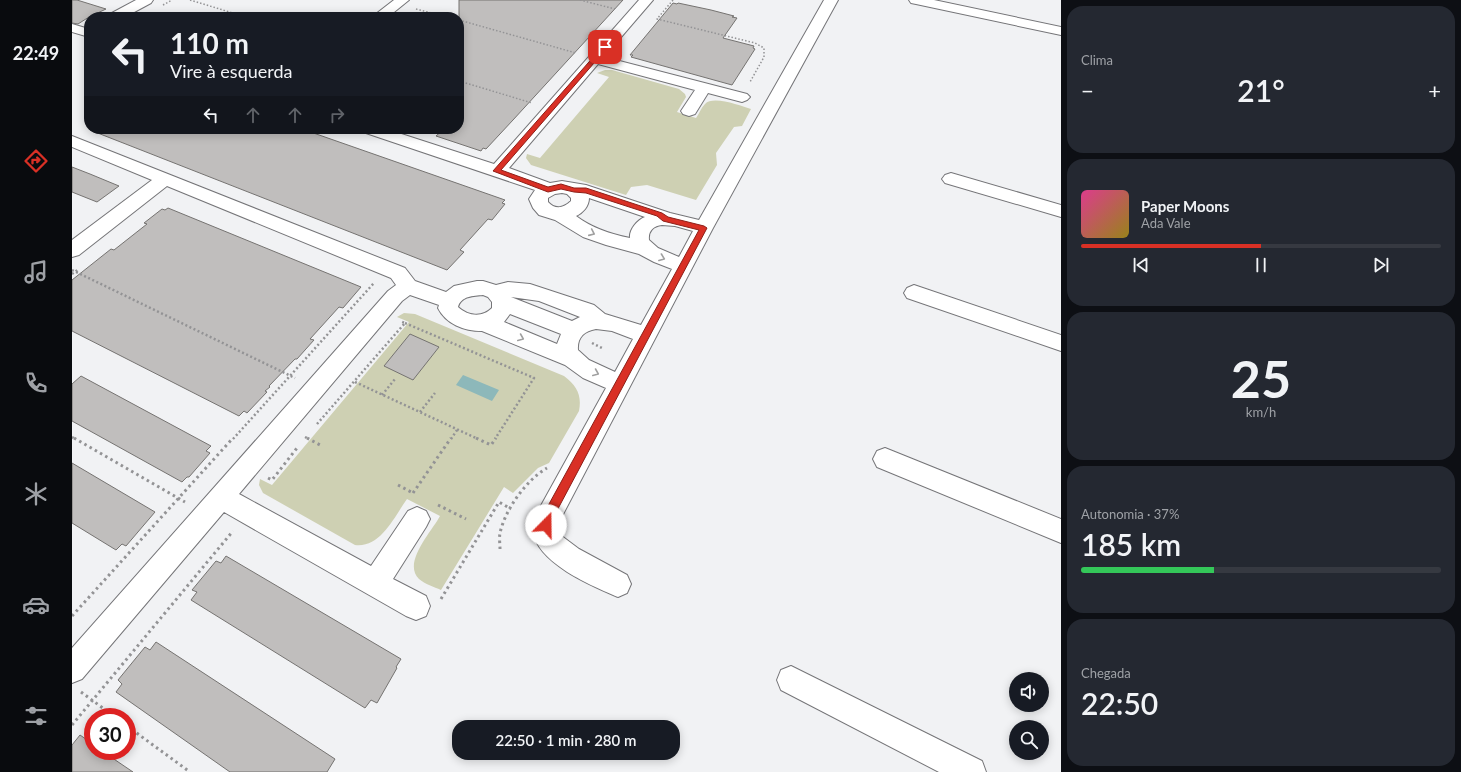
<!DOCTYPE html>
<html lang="pt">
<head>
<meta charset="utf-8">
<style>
	:root { --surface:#171b24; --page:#242831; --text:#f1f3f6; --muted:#9ea1a6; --line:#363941; --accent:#d93025 }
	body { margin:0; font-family:Lato,sans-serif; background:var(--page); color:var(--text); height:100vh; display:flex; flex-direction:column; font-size:15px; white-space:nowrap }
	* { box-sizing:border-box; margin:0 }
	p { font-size:13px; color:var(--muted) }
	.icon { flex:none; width:22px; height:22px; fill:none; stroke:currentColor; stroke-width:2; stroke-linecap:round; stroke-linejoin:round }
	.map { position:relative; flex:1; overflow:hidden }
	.drawer { display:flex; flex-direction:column; gap:6px; padding:6px; background:#0d0f14; width:400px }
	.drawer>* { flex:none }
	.guide { position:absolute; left:12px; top:12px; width:380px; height:122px; border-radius:16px; box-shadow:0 2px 10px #0003; background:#171b24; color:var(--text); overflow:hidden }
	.tools { position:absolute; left:937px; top:672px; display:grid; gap:8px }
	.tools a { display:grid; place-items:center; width:40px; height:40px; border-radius:50%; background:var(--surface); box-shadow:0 2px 10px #0003; font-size:20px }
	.speed { position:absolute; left:12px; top:708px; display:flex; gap:8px; font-size:20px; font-weight:700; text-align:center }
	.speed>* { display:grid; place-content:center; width:52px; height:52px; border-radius:50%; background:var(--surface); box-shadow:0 2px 10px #0003; line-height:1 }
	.speed .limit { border:6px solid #d22; background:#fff; color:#111 }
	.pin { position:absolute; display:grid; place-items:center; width:34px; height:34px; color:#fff; margin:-17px; border-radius:8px; box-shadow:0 2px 6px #0006 }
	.me { position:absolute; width:44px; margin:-22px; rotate:22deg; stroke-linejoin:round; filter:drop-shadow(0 0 3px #0008) }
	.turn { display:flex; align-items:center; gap:14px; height:84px; padding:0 20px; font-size:18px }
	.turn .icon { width:52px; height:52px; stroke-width:2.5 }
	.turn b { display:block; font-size:28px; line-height:34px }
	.lanes { display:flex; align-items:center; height:38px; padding:0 20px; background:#0003; justify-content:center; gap:20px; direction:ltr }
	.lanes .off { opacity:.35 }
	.big { font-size:30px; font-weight:600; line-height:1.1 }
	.drawer .widget { flex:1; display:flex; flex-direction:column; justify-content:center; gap:6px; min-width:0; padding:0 14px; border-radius:16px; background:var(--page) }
	.drawer .dial { align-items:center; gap:0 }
	.dial b { font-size:52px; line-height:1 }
	.song { display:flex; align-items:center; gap:12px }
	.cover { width:48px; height:48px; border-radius:6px; background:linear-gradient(135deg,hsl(330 70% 55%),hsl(50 70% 35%)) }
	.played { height:4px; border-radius:2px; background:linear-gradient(90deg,var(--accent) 50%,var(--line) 50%) }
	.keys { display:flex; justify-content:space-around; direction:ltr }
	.heat { display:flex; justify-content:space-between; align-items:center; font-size:22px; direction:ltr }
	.charge { height:6px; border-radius:3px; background:linear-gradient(90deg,#34c759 37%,var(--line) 0) }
	.trip { position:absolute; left:380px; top:720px; width:228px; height:40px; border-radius:16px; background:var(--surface); box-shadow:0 2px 10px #0003; font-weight:600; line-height:40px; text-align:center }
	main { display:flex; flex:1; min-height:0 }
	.menu { display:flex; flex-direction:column; width:72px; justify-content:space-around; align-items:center; background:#090b0e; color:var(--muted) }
	.menu .icon { width:28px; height:28px }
	.menu .current { color:var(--accent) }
	.menu b { font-size:18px; color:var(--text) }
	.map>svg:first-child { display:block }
	.green { fill:#ced0b3 }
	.water { fill:#8db8ba }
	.building { fill:#c0bebd; stroke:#757371 }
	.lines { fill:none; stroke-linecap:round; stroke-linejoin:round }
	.minor-casing { stroke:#757578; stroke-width:2 }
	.path-far2 { stroke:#939395; stroke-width:1.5; stroke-dasharray:1.5 2; stroke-linecap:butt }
	.path-far1 { stroke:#939395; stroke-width:2.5; stroke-dasharray:2 2.5; stroke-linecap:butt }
	.path { stroke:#939395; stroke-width:3; stroke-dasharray:2.5 3.5; stroke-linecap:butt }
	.minor { fill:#fff; fill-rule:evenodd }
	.oneway { stroke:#a0a0a0 }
	.route { fill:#d93025; stroke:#8d1f18 }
</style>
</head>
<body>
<main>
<nav class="menu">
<b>22:49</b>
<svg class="icon current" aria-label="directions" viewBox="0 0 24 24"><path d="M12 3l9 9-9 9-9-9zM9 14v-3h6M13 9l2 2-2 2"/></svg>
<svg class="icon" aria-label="music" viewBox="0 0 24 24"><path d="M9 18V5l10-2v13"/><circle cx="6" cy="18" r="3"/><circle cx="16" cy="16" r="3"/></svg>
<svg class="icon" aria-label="phone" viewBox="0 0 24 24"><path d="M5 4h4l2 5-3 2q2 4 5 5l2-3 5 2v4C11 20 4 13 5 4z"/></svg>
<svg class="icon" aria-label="climate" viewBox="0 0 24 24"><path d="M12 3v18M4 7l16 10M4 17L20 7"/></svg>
<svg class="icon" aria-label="car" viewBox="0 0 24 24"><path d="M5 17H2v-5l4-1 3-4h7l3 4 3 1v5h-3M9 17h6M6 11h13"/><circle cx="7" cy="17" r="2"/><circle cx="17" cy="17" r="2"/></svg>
<svg class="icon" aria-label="filters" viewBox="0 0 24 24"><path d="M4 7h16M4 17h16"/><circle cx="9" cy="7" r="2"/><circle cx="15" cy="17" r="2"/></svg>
</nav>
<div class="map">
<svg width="989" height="772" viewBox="0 0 989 772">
	<rect width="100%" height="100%" fill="#f1f2f4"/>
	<path class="green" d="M 533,70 L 540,70 L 607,89 L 613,94 L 614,97 L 605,112 L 624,118 C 627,114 629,108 633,104 C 641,95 669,106 679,109 L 670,126 L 662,127 L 644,153 L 645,165 L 624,200 L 575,185 L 559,187 L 554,195 L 459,165 L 454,158 L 455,154 L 468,158 L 537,77 L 525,73 Z
		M 332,313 L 343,314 L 492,376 C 505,386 510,395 507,411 L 477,463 L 466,468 L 441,493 L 432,487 L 369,590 C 362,587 353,584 347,579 C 330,563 360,531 368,516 L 335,499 C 322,517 309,548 283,545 L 191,493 L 187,485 L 188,479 L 200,485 L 337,322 L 325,317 Z"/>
	<path class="water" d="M 391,375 L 427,390 L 420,401 L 384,385 Z"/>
	<path class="building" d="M 0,0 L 5,0 L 34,9 L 17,17 L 6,24 L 0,23 Z
		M 387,0 L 551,0 L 441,120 L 414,149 L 411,148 L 409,151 L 364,136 L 372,129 L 387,129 Z
		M 601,3 L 605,4 L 606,3 L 639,10 L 662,16 L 660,17 L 665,18 L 651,38 L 682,46 L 681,48 L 683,49 L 660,85 L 559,57 L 561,55 L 558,55 Z
		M 19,129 L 230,129 L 433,200 L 430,203 L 433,204 L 420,220 L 416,219 L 388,250 L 392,252 L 375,270 L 18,130 Z
		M 0,167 L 18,174 L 47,186 L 25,202 L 0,192 Z
		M 96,208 L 289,287 L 271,308 L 267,307 L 238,339 L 242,340 L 225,359 L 223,359 L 197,386 L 198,387 L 193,391 L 195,392 L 175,413 L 172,411 L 167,416 L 0,331 L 0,280 L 39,249 L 42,250 L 75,224 L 72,223 L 90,209 L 93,210 Z
		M 338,334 L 367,347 L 341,380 L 312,366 Z
		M 9,376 L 139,446 L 134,451 L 138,453 L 117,477 L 115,477 L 110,482 L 0,421 L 0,384 Z
		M 0,463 L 83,512 L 54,546 L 50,544 L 44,550 L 0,523 Z
		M 154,556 L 329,659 L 324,667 L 325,668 L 305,703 L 299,700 L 293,708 L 119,600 L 125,592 L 120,590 L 144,561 L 149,563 Z
		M 84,642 L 263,759 L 255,772 L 158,772 L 44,692 L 50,684 L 46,680 L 73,647 L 78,650 Z
		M 8,735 L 21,744 L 21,751 L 30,751 L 61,772 L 0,772 L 0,745 Z"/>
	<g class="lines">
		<g class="minor-casing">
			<path id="minor" d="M 64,0 L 81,0 L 79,3 L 53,17 L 36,17 L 38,14 Z
				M 322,0 L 337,0 L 316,17 L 300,17 Z
				M 567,0 L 581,0 L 532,57 L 675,94 L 678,97 L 675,100 L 670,102 L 636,93 L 623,114 L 617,116 L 611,114 L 609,111 L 623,90 L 526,64 L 437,168 L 478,183 L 490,181 L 514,185 L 598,213 L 627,220 L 752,0 L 766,0 L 641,228 L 487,522 L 487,532 L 491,537 L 507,549 L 555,575 L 559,584 L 555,593 L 546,597 C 520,586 465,563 461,531 C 460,524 463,517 466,511 L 534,388 L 511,378 L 493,365 L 410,331 C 392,331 374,324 366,308 L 367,305 L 338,295 L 330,301 L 167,494 L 299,566 L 336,511 L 345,507 L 354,511 L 358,519 L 354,527 L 321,579 L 354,596 L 358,606 L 354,616 L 344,620 L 334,616 L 152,512 L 10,679 L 0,683 L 0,648 L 316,291 L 324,285 L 319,278 L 95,186 L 7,255 L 0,257 L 0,240 L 80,180 L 0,147 L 0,136 L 333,268 L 343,281 L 374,292 L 382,286 L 405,281 L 411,281 L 424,285 L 436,282 L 458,284 L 522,305 L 533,314 L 569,325 L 600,269 L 582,262 L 567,254 L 534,245 L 511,237 L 483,220 L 467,215 L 461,208 L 457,199 L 463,190 L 291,132 L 289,129 L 314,129 L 422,164 ZM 490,193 L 495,194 L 499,198 L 499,201 C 492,208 483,210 476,202 L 476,198 L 483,194 ZM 517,198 L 573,217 C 565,220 557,230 558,238 C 538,234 520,228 504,216 C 511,213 517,206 517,198 ZM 590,225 L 603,226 L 621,231 L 607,257 L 586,248 L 577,240 C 576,231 581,226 590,225 ZM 411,295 L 416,297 L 420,302 L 420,308 C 410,318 396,316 386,307 C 389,296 401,296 411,295 ZM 439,297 L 467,301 L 508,317 L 500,321 ZM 438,314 L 489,334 L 485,344 L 432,322 ZM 524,329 L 540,331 L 561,339 L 543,372 L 517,360 L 506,350 C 505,338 512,331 524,329 Z
				M 837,0 L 862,0 L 989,27 L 989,35 L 844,4 L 839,3 Z
				M 0,24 L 17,29 L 17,37 L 0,32 Z
				M 879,173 L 989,205 L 989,217 L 873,183 L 870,179 L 873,175 Z
				M 842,285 L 989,335 L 989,351 L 835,298 L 832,293 L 835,288 Z
				M 813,448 L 989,519 L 989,543 L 805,467 L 801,459 L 805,451 Z
				M 719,666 L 910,761 L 914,772 L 867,772 L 709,690 L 705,680 L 709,670 Z"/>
		</g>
		<path class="path-far2" d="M 118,0 L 174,17
			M 508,0 L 543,9
			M 601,0 L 585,19 L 683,43 L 692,48 L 692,57 L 678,82
			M 91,5 L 100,0
			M 344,9 L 375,17
			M 387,20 L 504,53
			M 387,81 L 460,103"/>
		<path class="path-far1" d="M 0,270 L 223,378
			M 0,274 L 7,269
			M 333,323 L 462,378 L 423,439
			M 520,343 L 530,348
			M 283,382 L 406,439
			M 310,395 L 323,379
			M 348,412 L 363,393
			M 245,424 L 333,323 L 328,321
			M 0,437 L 3,439
			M 233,437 L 237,439
			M 161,439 L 302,283
			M 379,439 L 385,430"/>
		<path class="path" d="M 2,438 L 113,502
			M 235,438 L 248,445
			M 404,438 L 419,445 L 424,438
			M 196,478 L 200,480 L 225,448
			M 326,485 L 341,493
			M 341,493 L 379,438
			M 366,505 L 394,519
			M 428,549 C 428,544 427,538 428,533 C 433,510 454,480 475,468
			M 369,599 L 427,502 L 439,509
			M 0,616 L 161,438
			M 9,692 L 43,717
			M 0,725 L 161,531
			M 55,726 L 118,772"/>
		<use href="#minor" class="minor"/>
	</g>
	<defs><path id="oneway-chevron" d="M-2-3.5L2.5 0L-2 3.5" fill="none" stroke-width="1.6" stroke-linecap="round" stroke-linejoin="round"/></defs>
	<g class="oneway">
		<use href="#oneway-chevron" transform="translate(520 233) rotate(24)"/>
		<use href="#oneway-chevron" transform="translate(590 258) rotate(21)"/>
		<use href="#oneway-chevron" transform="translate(449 338) rotate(23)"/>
		<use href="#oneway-chevron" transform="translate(524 373) rotate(23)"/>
	</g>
	<path class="route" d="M 531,46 L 536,47 L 429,170 L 476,187 L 489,184 L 502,188 L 514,188 L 590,213 L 596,217 L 632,226 L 635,228 L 480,520 L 477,529 L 474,530 L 470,529 L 468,525 L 471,515 L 627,230 L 591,221 L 585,216 L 514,193 L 502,192 L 489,189 L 476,192 L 421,171 Z"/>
</svg>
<div class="tools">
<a><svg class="icon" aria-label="sound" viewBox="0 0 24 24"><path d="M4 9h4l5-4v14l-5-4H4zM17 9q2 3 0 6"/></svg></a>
<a><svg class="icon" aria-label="search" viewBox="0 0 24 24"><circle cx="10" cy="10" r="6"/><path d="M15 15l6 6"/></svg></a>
</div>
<div class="speed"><div class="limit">30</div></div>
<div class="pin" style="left:533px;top:47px;background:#d93025"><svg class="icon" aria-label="arrive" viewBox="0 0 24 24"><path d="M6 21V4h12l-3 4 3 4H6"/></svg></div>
<svg class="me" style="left:474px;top:525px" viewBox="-20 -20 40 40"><circle r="19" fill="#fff"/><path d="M0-13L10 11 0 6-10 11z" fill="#d93025"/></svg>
<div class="trip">22:50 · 1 min · 280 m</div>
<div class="guide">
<div class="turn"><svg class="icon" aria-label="left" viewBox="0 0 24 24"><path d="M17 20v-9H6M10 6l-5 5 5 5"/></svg><div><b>110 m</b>Vire à esquerda</div></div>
<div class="lanes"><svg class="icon" aria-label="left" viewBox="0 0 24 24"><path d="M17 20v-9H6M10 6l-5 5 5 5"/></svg><svg class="icon off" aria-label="ahead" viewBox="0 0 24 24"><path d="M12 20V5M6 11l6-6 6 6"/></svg><svg class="icon off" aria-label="ahead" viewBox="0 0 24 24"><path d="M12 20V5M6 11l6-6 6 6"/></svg><svg class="icon off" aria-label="right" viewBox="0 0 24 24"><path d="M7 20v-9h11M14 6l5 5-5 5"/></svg></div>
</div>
</div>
<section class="drawer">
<div class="widget"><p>Clima</p>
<div class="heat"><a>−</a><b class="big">21°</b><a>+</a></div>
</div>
<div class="widget">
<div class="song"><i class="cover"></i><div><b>Paper Moons</b><p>Ada Vale</p></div></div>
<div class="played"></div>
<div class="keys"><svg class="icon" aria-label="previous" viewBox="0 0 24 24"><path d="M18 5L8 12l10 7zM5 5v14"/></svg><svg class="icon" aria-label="pause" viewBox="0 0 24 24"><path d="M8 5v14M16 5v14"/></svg><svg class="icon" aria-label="next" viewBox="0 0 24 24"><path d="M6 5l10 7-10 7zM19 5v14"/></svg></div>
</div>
<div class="widget dial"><b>25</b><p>km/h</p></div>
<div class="widget"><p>Autonomia · 37%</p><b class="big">185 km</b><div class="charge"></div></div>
<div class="widget"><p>Chegada</p><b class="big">22:50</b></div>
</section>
</main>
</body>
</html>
